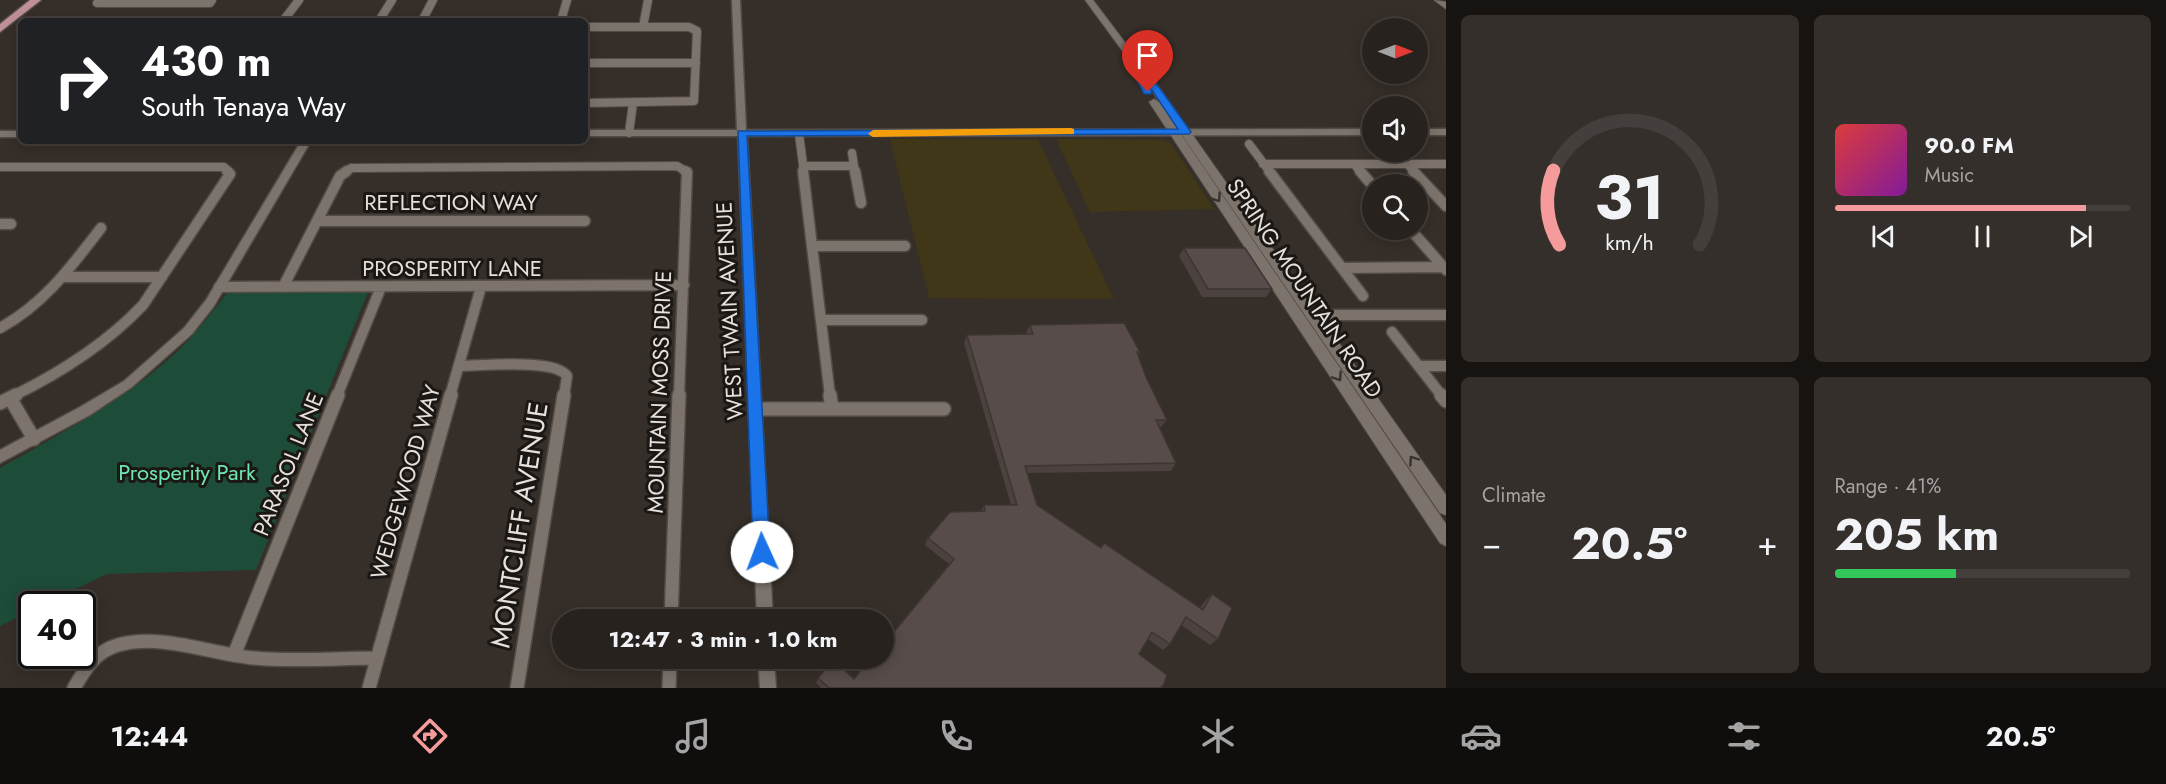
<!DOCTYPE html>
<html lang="en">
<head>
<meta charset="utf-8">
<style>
	:root { --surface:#28221e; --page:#342f2b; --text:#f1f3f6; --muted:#a5a4a4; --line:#443f3c; --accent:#f59b9c }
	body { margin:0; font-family:Jost,sans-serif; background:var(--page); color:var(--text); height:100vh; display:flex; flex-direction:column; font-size:22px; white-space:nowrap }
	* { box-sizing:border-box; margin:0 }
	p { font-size:20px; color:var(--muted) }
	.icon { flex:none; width:33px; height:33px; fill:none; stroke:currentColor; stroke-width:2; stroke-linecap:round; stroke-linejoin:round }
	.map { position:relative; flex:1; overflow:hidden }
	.side { display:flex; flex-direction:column; gap:15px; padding:15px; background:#161310; width:720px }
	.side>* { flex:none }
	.top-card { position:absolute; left:18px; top:18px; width:570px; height:126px; border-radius:9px; box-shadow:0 3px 15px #0003,0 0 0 2px var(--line); background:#202124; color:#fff; overflow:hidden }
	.needle { width:39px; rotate:90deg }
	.controls { position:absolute; left:1362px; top:18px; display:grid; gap:12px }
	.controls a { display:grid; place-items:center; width:66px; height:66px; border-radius:50%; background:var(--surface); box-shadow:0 3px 15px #0003,0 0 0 2px var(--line); font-size:30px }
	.speed { position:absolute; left:18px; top:591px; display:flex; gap:12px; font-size:30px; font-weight:700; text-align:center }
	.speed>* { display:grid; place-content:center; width:78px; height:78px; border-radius:50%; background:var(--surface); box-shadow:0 3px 15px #0003,0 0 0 2px var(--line); line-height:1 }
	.speed .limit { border:3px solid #111; border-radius:9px; background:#fff; color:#111 }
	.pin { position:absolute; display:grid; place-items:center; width:51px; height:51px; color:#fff; margin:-62px -26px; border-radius:50% 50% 50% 0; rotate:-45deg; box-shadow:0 0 6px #0007 }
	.pin .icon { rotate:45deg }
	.me { position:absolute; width:66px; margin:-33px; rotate:358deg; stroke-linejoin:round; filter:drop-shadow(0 0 4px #0008) }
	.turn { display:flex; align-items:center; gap:21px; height:126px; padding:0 24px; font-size:27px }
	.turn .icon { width:78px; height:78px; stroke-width:2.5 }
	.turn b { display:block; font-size:42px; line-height:51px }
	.big { font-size:45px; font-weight:700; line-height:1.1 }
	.side .tile { flex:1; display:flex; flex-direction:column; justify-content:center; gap:9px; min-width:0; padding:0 21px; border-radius:9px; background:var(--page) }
	.side .dial { align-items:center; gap:0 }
	.dial svg { height:156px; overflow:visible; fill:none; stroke:var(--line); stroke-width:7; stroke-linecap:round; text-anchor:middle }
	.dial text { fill:var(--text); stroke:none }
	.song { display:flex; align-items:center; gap:18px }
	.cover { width:72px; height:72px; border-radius:9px; background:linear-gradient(135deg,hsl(0 70% 55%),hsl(290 70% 35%)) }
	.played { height:6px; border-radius:3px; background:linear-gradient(90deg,var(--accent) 85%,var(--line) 85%) }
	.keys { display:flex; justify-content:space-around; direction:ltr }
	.heat { display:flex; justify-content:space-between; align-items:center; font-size:33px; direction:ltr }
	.charge { height:9px; border-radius:4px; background:linear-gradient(90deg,#34c759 41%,var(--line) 0) }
	.side .tiles { flex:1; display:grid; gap:15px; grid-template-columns:repeat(2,1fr) }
	.trip { position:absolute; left:552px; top:609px; width:342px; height:60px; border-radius:30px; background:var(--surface); box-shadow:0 3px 15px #0003,0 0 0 2px var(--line); font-weight:700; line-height:60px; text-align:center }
	.menu { display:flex; height:96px; justify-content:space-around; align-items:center; background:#100e0c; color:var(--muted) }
	.menu .icon { width:42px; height:42px }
	.menu .active { color:var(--accent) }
	.menu b { font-size:27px; color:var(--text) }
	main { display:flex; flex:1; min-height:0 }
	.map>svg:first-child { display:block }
	.green { fill:#1d4c38 }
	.sand { fill:#3f3717 }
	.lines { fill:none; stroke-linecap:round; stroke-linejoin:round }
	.minor-far2-casing { stroke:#514b46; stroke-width:10 }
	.minor-far1-casing { stroke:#514b46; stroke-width:13 }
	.minor-casing { stroke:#514b46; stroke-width:16 }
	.tertiary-casing { stroke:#514b46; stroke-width:3 }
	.secondary-casing { stroke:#514b46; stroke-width:2 }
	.primary-casing { stroke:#514b46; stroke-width:3 }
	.minor-far2 { stroke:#7c736c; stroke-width:8 }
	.minor-far1 { stroke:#7c736c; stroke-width:10 }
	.minor { stroke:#7c736c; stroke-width:13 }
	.tertiary { fill:#7c736c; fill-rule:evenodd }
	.secondary { fill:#7c736c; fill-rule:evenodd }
	.primary { fill:#c08f98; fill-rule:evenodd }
	.wall { fill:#4b413f }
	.building { fill:#574c49; stroke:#3d3533; stroke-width:1.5 }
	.oneway { stroke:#38332e }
	.route { fill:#1a73e8; stroke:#114b97; stroke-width:1.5 }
	.slow { fill:#f59e0b }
	.labels { text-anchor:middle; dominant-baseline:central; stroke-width:6; stroke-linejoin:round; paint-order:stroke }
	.street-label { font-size:22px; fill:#e5e0dc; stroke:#1b1714 }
	.park-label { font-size:22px; fill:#70e6b1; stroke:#1b1714 }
	.near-street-label { font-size:27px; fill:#e5e0dc; stroke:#1b1714 }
</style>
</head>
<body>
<main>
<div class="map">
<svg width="1446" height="688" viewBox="0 0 1446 688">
	<rect width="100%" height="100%" fill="#362e28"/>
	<path class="green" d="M 368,292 L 256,570 L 107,574 L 44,604 L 32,604 L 31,611 L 0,626 L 0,468 C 58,435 119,403 169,359 C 191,340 209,316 227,293 Z"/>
	<path class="sand" d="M 890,139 L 1038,140 L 1114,299 L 929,298 Z
		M 1056,139 L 1161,140 L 1171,143 L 1214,209 L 1090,212 Z"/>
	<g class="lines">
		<g class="minor-far2-casing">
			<path id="minor-far2" d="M 100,0 L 97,3 L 210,3 L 212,0
				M 283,21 L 299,0
				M 379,21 L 392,0
				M 422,21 L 433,0
				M 561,21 L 567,0
				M 585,27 L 689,27 L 697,31 L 694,101 L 585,103
				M 643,27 L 648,0
				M 585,63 L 696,63
				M 629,133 L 633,103
				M 799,134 L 804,172
				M 1249,144 L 1270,172
				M 852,153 L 855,172
				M 1263,164 L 1446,164
				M 1354,164 L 1361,172
				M 1407,164 L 1415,172
				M 803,166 L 854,166
				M 0,167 L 224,167 L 229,172
				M 345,172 L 351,168 L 677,166 L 687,172"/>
		</g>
		<g class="minor-far1-casing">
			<path id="minor-far1" d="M 803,171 L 830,396
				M 855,171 L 861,203
				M 1269,171 L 1363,296
				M 1360,171 L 1372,185
				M 1413,171 L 1446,206
				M 317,221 L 585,221
				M 0,224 L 11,224
				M 1411,230 L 1446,270
				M 813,246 L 905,246
				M 1342,268 L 1444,267
				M 63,277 L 162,277
				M 219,287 L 684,285
				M 283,287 L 340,176 L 347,171
				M 1311,315 L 1446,315
				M 821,320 L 922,320
				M 0,328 C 44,304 71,267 101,228
				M 1392,332 L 1442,396
				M 459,366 C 482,366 555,358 567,376 L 564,396
				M 1419,366 L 1446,366
				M 13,396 C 62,372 106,344 143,305 L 230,174 L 227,171
				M 337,396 L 381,287
				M 450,396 L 481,287
				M 679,396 L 687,172 L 685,171"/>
		</g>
		<g class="minor-casing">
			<path id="minor" d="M 830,395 L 832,409
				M 1441,395 L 1446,401
				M 10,398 L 34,439
				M 0,403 L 16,395
				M 756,409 L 944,409
				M 671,620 L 679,395
				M 234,655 L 338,395
				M 74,688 C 85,669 96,651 118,645 C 162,633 211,654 254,658 C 295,662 336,658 377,658
				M 369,688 L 451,395
				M 517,688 L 564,395
				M 669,688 L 670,658"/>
		</g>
		<g class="tertiary-casing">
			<path id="tertiary" d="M 732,0 L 740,0 L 746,130 L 1372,129 L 1372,135 L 747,136 L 773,620 L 757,620 L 738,136 L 585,136 L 585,130 L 737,130 Z
				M 1418,129 L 1446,129 L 1446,135 L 1418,135 Z
				M 0,131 L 21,131 L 21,137 L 0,137 Z
				M 301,141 L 311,141 L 214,306 L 192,334 L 132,387 L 90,415 L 0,463 L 0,450 L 80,407 L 124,381 L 184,328 L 206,300 Z
				M 758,658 L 774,658 L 776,688 L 760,688 Z"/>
		</g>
		<g class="secondary-casing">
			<path id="secondary" d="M 1085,0 L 1093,0 L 1161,90 L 1446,495 L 1446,515 L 1440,513 L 1154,94 Z
				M 1434,0 L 1446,2 L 1446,9 Z
				M 1154,99 L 1159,102 L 1446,524 L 1446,546 L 1440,543 L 1149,102 Z"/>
		</g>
		<g class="primary-casing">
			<path id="primary" d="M 30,0 L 41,0 L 0,32 L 0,24 Z"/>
		</g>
		<use href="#minor-far2" class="minor-far2"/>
		<use href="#minor-far1" class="minor-far1"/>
		<use href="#minor" class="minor"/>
		<use href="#tertiary" class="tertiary"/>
		<use href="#secondary" class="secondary"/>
		<use href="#primary" class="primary"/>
	</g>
	<path class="wall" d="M 1184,248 L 1272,289 L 1266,297 L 1202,297 L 1179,256 Z
		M 1030,325 L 1140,352 L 1138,355 L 1146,377 L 1167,420 L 1161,427 L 1160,427 L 1176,463 L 1171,471 L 1027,473 L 1037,505 L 1100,548 L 1200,608 L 1205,601 L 1212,594 L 1218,639 L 1210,645 L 1181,625 L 1170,644 L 1163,650 L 1148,639 L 1139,654 L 1161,688 L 821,688 L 816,683 L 818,678 L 854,679 L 949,564 L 925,545 L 928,538 L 981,511 L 984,505 L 1011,505 L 964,343 L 967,335 L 1027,334 L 1026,332 Z"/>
	<path class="building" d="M 1184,248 L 1245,248 L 1272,289 L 1208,289 Z
		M 1124,323 L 1140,352 L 1137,352 L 1146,377 L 1167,420 L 1156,420 L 1176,463 L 1025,466 L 1037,505 L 1101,548 L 1104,543 L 1203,610 L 1212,594 L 1232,608 L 1218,639 L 1186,617 L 1170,644 L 1152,632 L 1139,654 L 1167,675 L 1164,684 L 1161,688 L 829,688 L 818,678 L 833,660 L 854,679 L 871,658 L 884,658 L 884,644 L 954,559 L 928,538 L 950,512 L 985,511 L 984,505 L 1017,505 L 967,335 L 1033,334 L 1030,325 Z"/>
	<defs><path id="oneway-chevron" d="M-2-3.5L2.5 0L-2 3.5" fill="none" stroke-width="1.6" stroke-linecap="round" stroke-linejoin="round" transform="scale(1.5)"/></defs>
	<g class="oneway">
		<use href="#oneway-chevron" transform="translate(1217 198) rotate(56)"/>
		<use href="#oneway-chevron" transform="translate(1338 377) rotate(56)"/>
		<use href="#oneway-chevron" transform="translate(1413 460) rotate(-125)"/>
	</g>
	<path class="route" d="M 1129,58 L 1135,58 L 1161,90 L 1191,132 L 1189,134 L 747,136 L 770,552 L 767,558 L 762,560 L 756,558 L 753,552 L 738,131 L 1178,129 L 1152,90 L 1151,94 L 1144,94 L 1127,60 Z"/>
	<path class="slow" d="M 1071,128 L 1074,129 L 1074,134 L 873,137 L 868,134 L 873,130 Z"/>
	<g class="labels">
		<g class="street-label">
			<text x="451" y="202">REFLECTION WAY</text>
			<text x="452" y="268">PROSPERITY LANE</text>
			<text transform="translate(1305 288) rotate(56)">SPRING MOUNTAIN ROAD</text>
			<text transform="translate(729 311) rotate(-93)">WEST TWAIN AVENUE</text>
			<text transform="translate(659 392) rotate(-88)">MOUNTAIN MOSS DRIVE</text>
			<text transform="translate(288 464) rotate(-68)">PARASOL LANE</text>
			<text transform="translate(405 482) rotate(-74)">WEDGEWOOD WAY</text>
		</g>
		<g class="park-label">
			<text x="187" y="472">Prosperity Park</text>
		</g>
		<g class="near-street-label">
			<text transform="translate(519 525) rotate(-81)">MONTCLIFF AVENUE</text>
		</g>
	</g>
</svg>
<div class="controls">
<a><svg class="needle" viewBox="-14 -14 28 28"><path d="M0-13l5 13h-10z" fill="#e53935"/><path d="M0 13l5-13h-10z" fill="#a5a4a4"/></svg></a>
<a><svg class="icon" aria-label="sound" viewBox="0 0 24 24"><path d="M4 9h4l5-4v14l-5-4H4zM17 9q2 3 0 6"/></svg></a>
<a><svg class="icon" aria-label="search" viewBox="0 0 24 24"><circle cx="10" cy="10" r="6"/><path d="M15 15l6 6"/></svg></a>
</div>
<div class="speed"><div class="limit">40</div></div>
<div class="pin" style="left:1148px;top:92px;background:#d93025"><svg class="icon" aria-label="arrive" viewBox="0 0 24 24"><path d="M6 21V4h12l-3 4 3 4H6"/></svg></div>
<svg class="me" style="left:762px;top:552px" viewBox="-20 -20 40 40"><circle r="19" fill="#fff"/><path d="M0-13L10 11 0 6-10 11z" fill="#1a73e8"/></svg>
<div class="trip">12:47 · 3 min · 1.0 km</div>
<div class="top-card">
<div class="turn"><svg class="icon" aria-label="right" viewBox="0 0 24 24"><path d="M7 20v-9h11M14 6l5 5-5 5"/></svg><div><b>430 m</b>South Tenaya Way</div></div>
</div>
</div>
<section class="side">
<div class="tiles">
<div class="tile dial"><svg viewBox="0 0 100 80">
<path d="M14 69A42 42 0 1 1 86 69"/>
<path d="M14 69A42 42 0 0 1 11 31" stroke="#f59b9c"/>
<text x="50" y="56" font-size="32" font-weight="700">31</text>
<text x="50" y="72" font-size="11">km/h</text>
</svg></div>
<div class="tile">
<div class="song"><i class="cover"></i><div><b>90.0 FM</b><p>Music</p></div></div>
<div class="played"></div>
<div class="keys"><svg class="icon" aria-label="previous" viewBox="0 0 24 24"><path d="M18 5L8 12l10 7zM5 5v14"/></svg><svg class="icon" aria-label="pause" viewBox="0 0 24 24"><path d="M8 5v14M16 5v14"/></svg><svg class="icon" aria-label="next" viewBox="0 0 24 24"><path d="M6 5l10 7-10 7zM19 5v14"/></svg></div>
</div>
<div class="tile"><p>Climate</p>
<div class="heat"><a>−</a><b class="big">20.5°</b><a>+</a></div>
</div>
<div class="tile"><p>Range · 41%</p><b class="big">205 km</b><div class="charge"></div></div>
</div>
</section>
</main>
<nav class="menu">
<b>12:44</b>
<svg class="icon active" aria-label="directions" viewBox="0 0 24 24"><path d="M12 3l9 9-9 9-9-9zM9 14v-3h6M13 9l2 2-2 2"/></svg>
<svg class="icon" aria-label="music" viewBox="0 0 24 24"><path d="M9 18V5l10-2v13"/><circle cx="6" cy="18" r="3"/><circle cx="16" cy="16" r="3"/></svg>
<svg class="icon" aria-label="phone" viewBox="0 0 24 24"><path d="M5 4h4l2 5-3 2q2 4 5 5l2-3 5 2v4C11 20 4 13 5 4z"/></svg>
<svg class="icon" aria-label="climate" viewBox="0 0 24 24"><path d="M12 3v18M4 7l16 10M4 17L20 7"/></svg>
<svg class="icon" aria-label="car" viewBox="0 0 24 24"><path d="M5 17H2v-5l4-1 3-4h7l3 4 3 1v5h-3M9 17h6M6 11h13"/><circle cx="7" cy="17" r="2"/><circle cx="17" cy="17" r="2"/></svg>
<svg class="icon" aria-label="filters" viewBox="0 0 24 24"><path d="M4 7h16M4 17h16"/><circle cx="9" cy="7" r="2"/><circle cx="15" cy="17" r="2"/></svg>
<b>20.5°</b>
</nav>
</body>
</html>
